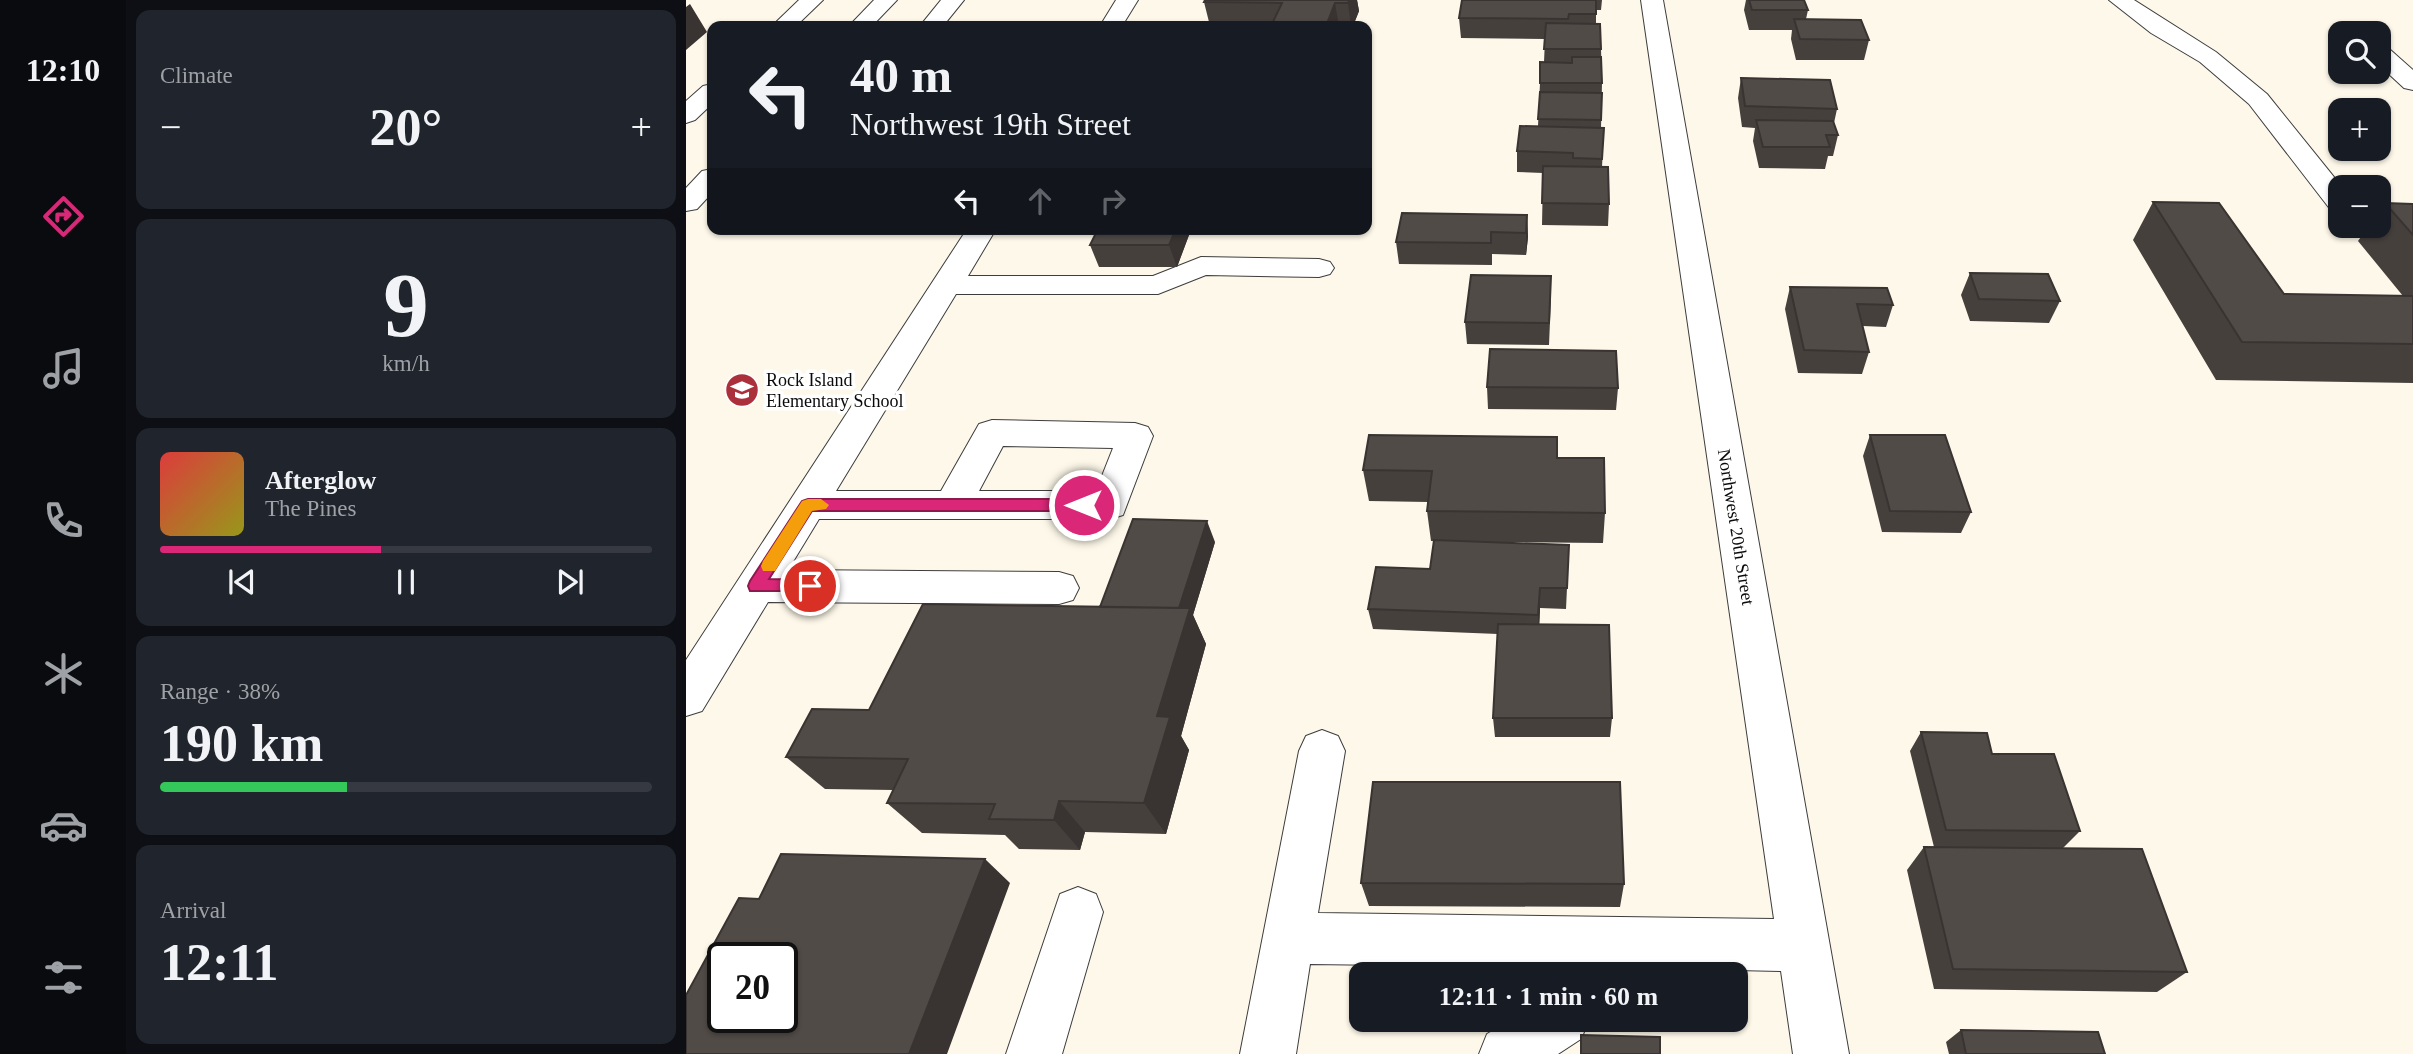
<!DOCTYPE html>
<html lang="en">
<head>
<meta charset="utf-8">
<style>
	:root { --surface:#171b24; --page:#20242c; --text:#f1f3f6; --muted:#9ea1a6; --line:#363941; --accent:#db2777 }
	body { margin:0; font-family:"Times New Roman",serif; background:var(--page); color:var(--text); height:100vh; display:flex; flex-direction:column; font-size:26px; white-space:nowrap }
	* { box-sizing:border-box; margin:0 }
	p { font-size:23px; color:var(--muted) }
	.icon { flex:none; width:38px; height:38px; fill:none; stroke:currentColor; stroke-width:2; stroke-linecap:round; stroke-linejoin:round }
	.map { position:relative; flex:1; overflow:hidden }
	.drawer { display:flex; flex-direction:column; gap:10px; padding:10px; background:#0d0f14; width:560px }
	.drawer>* { flex:none }
	.guide { position:absolute; left:21px; top:21px; width:665px; height:214px; border-radius:14px; box-shadow:0 2px 5px #0004; background:#171b24; color:var(--text); overflow:hidden }
	.buttons { position:absolute; left:1642px; top:21px; display:grid; gap:14px }
	.buttons a { display:grid; place-items:center; width:63px; height:63px; border-radius:14px; background:var(--surface); box-shadow:0 2px 5px #0004; font-size:35px }
	.speed { position:absolute; left:21px; top:942px; display:flex; gap:14px; font-size:35px; font-weight:700; text-align:center }
	.speed>* { display:grid; place-content:center; width:91px; height:91px; border-radius:50%; background:var(--surface); box-shadow:0 2px 5px #0004; line-height:1 }
	.speed .limit { border:4px solid #111; border-radius:10px; background:#fff; color:#111 }
	.pin { position:absolute; display:grid; place-items:center; width:60px; height:60px; color:#fff; margin:-30px; border:4px solid #fff; border-radius:50%; box-shadow:0 2px 7px #0007 }
	.me { position:absolute; width:77px; margin:-38px; rotate:270deg; stroke-linejoin:round; filter:drop-shadow(0 0 5px #0008) }
	.turn { display:flex; align-items:center; gap:24px; height:147px; padding:0 28px; font-size:32px }
	.turn .icon { width:91px; height:91px; stroke-width:2.5 }
	.turn b { display:block; font-size:49px; line-height:60px }
	.lanes { display:flex; align-items:center; height:66px; padding:0 28px; background:#0003; justify-content:center; gap:35px; direction:ltr }
	.lanes .off { opacity:.35 }
	.big { font-size:52px; font-weight:800; line-height:1.1 }
	.drawer .card { flex:1; display:flex; flex-direction:column; justify-content:center; gap:10px; min-width:0; padding:0 24px; border-radius:14px; background:var(--page) }
	.drawer .dial { align-items:center; gap:0 }
	.dial b { font-size:91px; line-height:1 }
	.song { display:flex; align-items:center; gap:21px }
	.cover { width:84px; height:84px; border-radius:10px; background:linear-gradient(135deg,hsl(0 70% 55%),hsl(60 70% 35%)) }
	.played { height:7px; border-radius:4px; background:linear-gradient(90deg,var(--accent) 45%,var(--line) 45%) }
	.keys { display:flex; justify-content:space-around; direction:ltr }
	.heat { display:flex; justify-content:space-between; align-items:center; font-size:38px; direction:ltr }
	.charge { height:10px; border-radius:5px; background:linear-gradient(90deg,#34c759 38%,var(--line) 0) }
	.trip { position:absolute; left:663px; top:962px; width:399px; height:70px; border-radius:14px; background:var(--surface); box-shadow:0 2px 5px #0004; font-weight:800; line-height:70px; text-align:center }
	main { display:flex; flex:1; min-height:0 }
	.tab-bar { display:flex; flex-direction:column; width:126px; justify-content:space-around; align-items:center; background:#090b0e; color:var(--muted) }
	.tab-bar .icon { width:49px; height:49px }
	.tab-bar .active { color:var(--accent) }
	.tab-bar b { font-size:32px; color:var(--text) }
	.map>svg:first-child { display:block }
	.lines { fill:none; stroke-linecap:round; stroke-linejoin:round }
	.minor-casing { stroke:#3d3d3d; stroke-width:2 }
	.minor { fill:#fff; fill-rule:evenodd }
	.wall { fill:#46403d }
	.shaded-wall { fill:#393432 }
	.building { fill:#514b47; stroke:#393432; stroke-width:2; fill-rule:evenodd }
	.route { fill:#db2777; stroke:#8e194d; stroke-width:2 }
	.slow { fill:#f59e0b }
	.labels { text-anchor:middle; dominant-baseline:central; stroke-width:7; stroke-linejoin:round; paint-order:stroke }
	.poi-label { font-size:18px; fill:#0a0a0a; stroke:#fff; text-anchor:start }
	.street-label { font-size:18px; fill:#0a0a0a; stroke:#fff }
</style>
</head>
<body>
<main>
<nav class="tab-bar">
<b>12:10</b>
<svg class="icon active" aria-label="directions" viewBox="0 0 24 24"><path d="M12 3l9 9-9 9-9-9zM9 14v-3h6M13 9l2 2-2 2"/></svg>
<svg class="icon" aria-label="music" viewBox="0 0 24 24"><path d="M9 18V5l10-2v13"/><circle cx="6" cy="18" r="3"/><circle cx="16" cy="16" r="3"/></svg>
<svg class="icon" aria-label="phone" viewBox="0 0 24 24"><path d="M5 4h4l2 5-3 2q2 4 5 5l2-3 5 2v4C11 20 4 13 5 4z"/></svg>
<svg class="icon" aria-label="climate" viewBox="0 0 24 24"><path d="M12 3v18M4 7l16 10M4 17L20 7"/></svg>
<svg class="icon" aria-label="car" viewBox="0 0 24 24"><path d="M5 17H2v-5l4-1 3-4h7l3 4 3 1v5h-3M9 17h6M6 11h13"/><circle cx="7" cy="17" r="2"/><circle cx="17" cy="17" r="2"/></svg>
<svg class="icon" aria-label="filters" viewBox="0 0 24 24"><path d="M4 7h16M4 17h16"/><circle cx="9" cy="7" r="2"/><circle cx="15" cy="17" r="2"/></svg>
</nav>
<section class="drawer">
<div class="card"><p>Climate</p>
<div class="heat"><a>−</a><b class="big">20°</b><a>+</a></div>
</div>
<div class="card dial"><b>9</b><p>km/h</p></div>
<div class="card">
<div class="song"><i class="cover"></i><div><b>Afterglow</b><p>The Pines</p></div></div>
<div class="played"></div>
<div class="keys"><svg class="icon" aria-label="previous" viewBox="0 0 24 24"><path d="M18 5L8 12l10 7zM5 5v14"/></svg><svg class="icon" aria-label="pause" viewBox="0 0 24 24"><path d="M8 5v14M16 5v14"/></svg><svg class="icon" aria-label="next" viewBox="0 0 24 24"><path d="M6 5l10 7-10 7zM19 5v14"/></svg></div>
</div>
<div class="card"><p>Range · 38%</p><b class="big">190 km</b><div class="charge"></div></div>
<div class="card"><p>Arrival</p><b class="big">12:11</b></div>
</section>
<div class="map">
<svg width="1727" height="1054" viewBox="0 0 1727 1054">
	<rect width="100%" height="100%" fill="#fdf8e9"/>
	<g class="lines">
		<g class="minor-casing">
			<path id="minor" d="M 113,0 L 137,0 L 110,26 L 86,26 Z
				M 188,0 L 211,0 L 186,26 L 163,26 Z
				M 255,0 L 278,0 L 257,26 L 234,26 Z
				M 430,0 L 452,0 L 436,26 L 414,26 Z
				M 955,0 L 977,0 L 1163,1054 L 1107,1054 L 1095,971 L 1006,969 L 998,975 L 923,975 L 925,968 L 624,964 L 610,1054 L 554,1054 L 613,751 L 620,736 L 636,730 L 652,736 L 659,751 L 632,913 L 1088,919 Z
				M 1423,0 L 1448,0 L 1530,52 L 1581,94 L 1656,187 L 1654,187 L 1654,211 L 1644,209 L 1563,104 L 1514,62 L 1465,33 Z
				M 1692,44 L 1700,46 L 1727,70 L 1727,90 L 1718,88 L 1692,64 Z
				M 26,84 L 26,104 L 9,120 L 0,123 L 0,101 L 17,86 Z
				M 26,169 L 26,193 L 11,209 L 0,211 L 0,188 L 16,171 Z
				M 281,229 L 310,229 L 282,276 L 467,276 L 515,257 L 633,259 L 644,262 L 648,268 L 644,274 L 633,277 L 520,275 L 472,294 L 270,294 L 150,491 L 255,491 L 293,424 L 306,420 L 449,423 L 462,427 L 467,436 L 437,515 L 424,519 L 133,519 L 102,570 L 373,572 L 387,576 L 393,588 L 387,600 L 373,604 L 82,602 L 16,711 L 0,716 L 0,660 ZM 317,446 L 427,448 L 410,491 L 293,491 Z
				M 392,887 L 410,894 L 417,912 L 376,1054 L 320,1054 L 374,894 Z
				M 825,1020 L 903,1020 L 895,1039 L 872,1054 L 793,1054 L 801,1034 Z"/>
		</g>
		<use href="#minor" class="minor"/>
	</g>
	<path class="wall" d="M 671,0 L 673,11 L 667,26 L 524,26 L 518,2 Z
		M 776,0 L 916,0 L 915,10 L 910,10 L 910,24 L 915,49 L 916,83 L 915,128 L 918,128 L 916,167 L 923,204 L 922,226 L 856,225 L 857,173 L 831,172 L 831,151 L 852,126 L 854,83 L 858,62 L 859,39 L 775,38 L 773,18 Z
		M 1060,0 L 1144,0 L 1118,0 L 1122,10 L 1120,19 L 1183,40 L 1178,60 L 1110,60 L 1105,39 L 1106,30 L 1063,30 L 1058,10 Z
		M 1055,78 L 1151,109 L 1148,123 L 1152,135 L 1147,156 L 1142,156 L 1139,169 L 1073,168 L 1067,141 L 1069,128 L 1056,127 L 1052,98 Z
		M 1467,202 L 1598,294 L 1717,296 L 1672,241 L 1683,226 L 1692,226 L 1692,212 L 1699,203 L 1727,204 L 1727,383 L 1530,380 L 1447,240 Z
		M 841,215 L 842,237 L 840,255 L 806,254 L 806,265 L 713,264 L 710,242 Z
		M 412,229 L 501,229 L 503,235 L 491,267 L 413,267 L 404,245 Z
		M 1284,273 L 1374,301 L 1363,323 L 1284,321 L 1275,295 Z
		M 1104,287 L 1207,305 L 1200,327 L 1177,326 L 1183,352 L 1176,374 L 1112,373 L 1099,309 Z
		M 865,298 L 863,345 L 781,344 L 779,322 Z
		M 801,387 L 932,388 L 930,410 L 802,409 Z
		M 1184,435 L 1285,512 L 1275,533 L 1196,532 L 1177,456 Z
		M 871,458 L 919,513 L 917,543 L 798,542 L 883,545 L 880,609 L 854,608 L 853,624 L 926,718 L 924,737 L 809,737 L 807,718 L 812,634 L 687,629 L 682,609 L 744,569 L 748,541 L 745,541 L 741,511 L 742,502 L 683,501 L 677,470 Z
		M 529,542 L 507,615 L 520,644 L 495,736 L 503,750 L 480,834 L 399,832 L 394,850 L 333,849 L 319,835 L 236,833 L 201,803 L 207,790 L 139,789 L 100,757 L 414,607 Z
		M 1235,732 L 1306,754 L 1394,831 L 1377,848 L 1501,972 L 1471,992 L 1248,989 L 1221,870 L 1238,847 L 1248,847 L 1224,751 Z
		M 675,883 L 938,884 L 934,907 L 683,906 Z
		M 1275,1030 L 1419,1054 L 1263,1054 L 1260,1042 Z"/>
	<path class="shaded-wall" d="M 663,0 L 671,0 L 673,11 L 667,26 L 665,26 L 662,3 Z
		M 649,3 L 653,26 L 640,26 Z
		M 4,4 L 21,32 L 0,50 L 0,7 Z
		M 841,215 L 842,237 L 840,255 L 840,233 Z
		M 490,229 L 501,229 L 503,235 L 491,267 L 483,245 Z
		M 521,521 L 529,542 L 507,615 L 520,644 L 495,736 L 503,750 L 480,834 L 458,803 L 471,716 L 490,616 Z
		M 854,588 L 854,608 L 853,636 L 852,615 Z
		M 373,801 L 399,832 L 394,850 L 368,820 Z
		M 299,859 L 324,883 L 261,1054 L 223,1054 Z"/>
	<path class="building" d="M 519,0 L 663,0 L 662,3 L 649,3 L 640,26 L 585,26 L 596,3 L 518,2 Z
		M 776,0 L 910,0 L 910,14 L 883,14 L 882,19 L 773,18 Z
		M 1063,0 L 1118,0 L 1122,10 L 1066,10 Z
		M 1108,19 L 1175,20 L 1183,40 L 1114,39 Z
		M 860,23 L 914,24 L 915,49 L 858,49 Z
		M 886,57 L 915,57 L 916,83 L 854,83 L 854,62 L 886,63 Z
		M 1055,78 L 1144,80 L 1151,109 L 1059,106 Z
		M 854,92 L 916,93 L 915,120 L 852,119 Z
		M 1070,120 L 1147,121 L 1152,135 L 1140,135 L 1144,147 L 1077,147 Z
		M 834,126 L 918,128 L 916,159 L 887,158 L 887,153 L 831,151 Z
		M 857,166 L 922,167 L 923,204 L 856,203 Z
		M 1467,202 L 1533,203 L 1598,294 L 1727,296 L 1727,344 L 1556,342 Z
		M 1699,203 L 1727,204 L 1727,235 Z
		M 716,213 L 841,215 L 840,233 L 805,232 L 805,243 L 710,242 Z
		M 412,229 L 490,229 L 483,245 L 404,245 Z
		M 1284,273 L 1362,274 L 1374,301 L 1293,299 Z
		M 785,275 L 865,276 L 863,323 L 779,322 Z
		M 1104,287 L 1201,288 L 1207,305 L 1171,304 L 1183,352 L 1118,350 Z
		M 804,349 L 930,351 L 932,388 L 801,387 Z
		M 683,435 L 871,437 L 871,458 L 918,458 L 919,513 L 741,511 L 746,471 L 677,470 Z
		M 1184,435 L 1259,435 L 1285,512 L 1204,511 Z
		M 447,519 L 521,521 L 493,608 L 414,607 Z
		M 748,540 L 883,545 L 881,588 L 854,588 L 852,615 L 682,609 L 690,567 L 744,569 Z
		M 237,604 L 504,608 L 471,716 L 484,717 L 458,803 L 373,801 L 368,820 L 303,819 L 309,804 L 201,803 L 222,759 L 100,757 L 126,709 L 183,710 Z
		M 812,624 L 923,625 L 926,718 L 807,718 Z
		M 1235,732 L 1301,733 L 1306,754 L 1368,754 L 1394,831 L 1260,830 Z
		M 687,782 L 934,782 L 938,884 L 675,883 Z
		M 1238,847 L 1456,849 L 1501,972 L 1267,969 Z
		M 95,854 L 299,859 L 223,1054 L 0,1054 L 0,995 L 53,898 L 73,899 ZM 37,957 L 96,957 L 96,1017 L 37,1017 Z
		M 1275,1030 L 1412,1032 L 1419,1054 L 1280,1054 Z
		M 895,1035 L 974,1037 L 974,1054 L 895,1054 Z"/>
	<path class="route" d="M 122,499 L 398,499 L 406,505 L 398,511 L 126,511 L 83,579 L 124,580 L 130,582 L 132,586 L 130,591 L 64,591 L 62,586 L 64,581 L 116,501 Z"/>
	<path class="slow" d="M 122,499 L 135,499 L 143,505 L 140,509 L 126,511 L 89,571 L 77,571 L 75,566 L 77,561 L 116,501 Z"/>
	<defs>
		<g id="school-disc" transform="scale(1.75)"><circle r="9.5" fill="#ac303b" stroke="#fff"/><path d="M0-5L7-2L0 1L-7-2ZM-4 1L0 2.5L4 1V4Q0 6-4 4Z" fill="#fff"/></g>
	</defs>
	<g fill-rule="evenodd">
		<use href="#school-disc" x="56" y="390"/>
	</g>
	<g class="labels">
		<g class="poi-label">
			<text x="80" y="380">Rock Island<tspan x="80" dy="21">Elementary School</tspan></text>
		</g>
		<g class="street-label">
			<text transform="translate(1050 527) rotate(81)">Northwest 20th Street</text>
		</g>
	</g>
</svg>
<div class="buttons">
<a><svg class="icon" aria-label="search" viewBox="0 0 24 24"><circle cx="10" cy="10" r="6"/><path d="M15 15l6 6"/></svg></a>
<a>+</a>
<a>−</a>
</div>
<div class="speed"><div class="limit">20</div></div>
<div class="pin" style="left:124px;top:586px;background:#d93025"><svg class="icon" aria-label="arrive" viewBox="0 0 24 24"><path d="M6 21V4h12l-3 4 3 4H6"/></svg></div>
<svg class="me" style="left:398px;top:505px" viewBox="-20 -20 40 40"><circle r="17" fill="#db2777" stroke="#fff" stroke-width="3"/><path d="M0-11L8 9 0 5-8 9z" fill="#fff"/></svg>
<div class="trip">12:11 · 1 min · 60 m</div>
<div class="guide">
<div class="turn"><svg class="icon" aria-label="left" viewBox="0 0 24 24"><path d="M17 20v-9H6M10 6l-5 5 5 5"/></svg><div><b>40 m</b>Northwest 19th Street</div></div>
<div class="lanes"><svg class="icon" aria-label="left" viewBox="0 0 24 24"><path d="M17 20v-9H6M10 6l-5 5 5 5"/></svg><svg class="icon off" aria-label="ahead" viewBox="0 0 24 24"><path d="M12 20V5M6 11l6-6 6 6"/></svg><svg class="icon off" aria-label="right" viewBox="0 0 24 24"><path d="M7 20v-9h11M14 6l5 5-5 5"/></svg></div>
</div>
</div>
</main>
</body>
</html>
